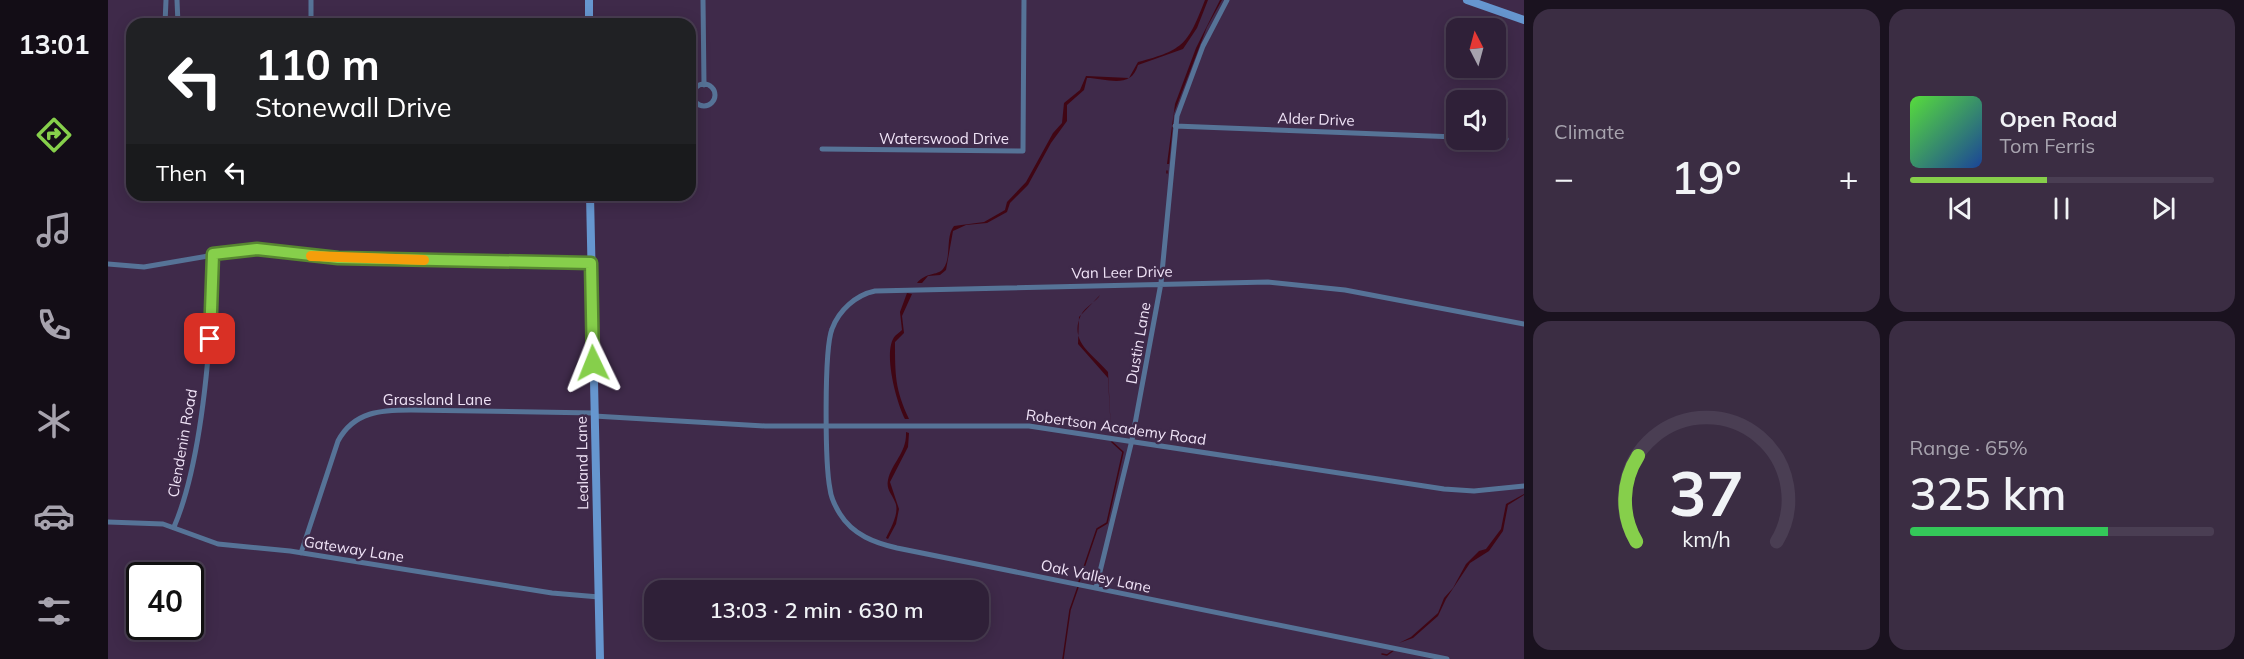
<!DOCTYPE html>
<html lang="en">
<head>
<meta charset="utf-8">
<style>
	:root { --surface:#2f2038; --page:#3b2d43; --text:#f1f3f6; --muted:#a7a3ae; --line:#4a3e53; --accent:#86cf4b }
	body { margin:0; font-family:Mulish,sans-serif; background:var(--page); color:var(--text); height:100vh; display:flex; flex-direction:column; font-size:22px; white-space:nowrap }
	* { box-sizing:border-box; margin:0 }
	p { font-size:20px; color:var(--muted) }
	.icon { flex:none; width:33px; height:33px; fill:none; stroke:currentColor; stroke-width:2; stroke-linecap:round; stroke-linejoin:round }
	.map { position:relative; flex:1; overflow:hidden }
	.panel { display:flex; flex-direction:column; gap:9px; padding:9px; background:#1a121f; width:720px }
	.panel>* { flex:none }
	.hud { position:absolute; left:18px; top:18px; width:570px; height:183px; border-radius:18px; box-shadow:0 3px 15px #0003,0 0 0 2px var(--line); background:#202124; color:#fff; overflow:hidden }
	.needle { width:39px; rotate:354deg }
	.controls { position:absolute; left:1338px; top:18px; display:grid; gap:12px }
	.controls a { display:grid; place-items:center; width:60px; height:60px; border-radius:12px; background:var(--surface); box-shadow:0 3px 15px #0003,0 0 0 2px var(--line); font-size:30px }
	.speed { position:absolute; left:18px; top:562px; display:flex; gap:12px; font-size:30px; font-weight:700; text-align:center }
	.speed>* { display:grid; place-content:center; width:78px; height:78px; border-radius:50%; background:var(--surface); box-shadow:0 3px 15px #0003,0 0 0 2px var(--line); line-height:1 }
	.speed .limit { border:3px solid #111; border-radius:9px; background:#fff; color:#111 }
	.pin { position:absolute; display:grid; place-items:center; width:51px; height:51px; color:#fff; margin:-26px; border-radius:12px; box-shadow:0 3px 9px #0006 }
	.me { position:absolute; width:66px; margin:-33px; rotate:358deg; stroke-linejoin:round; filter:drop-shadow(0 0 4px #0008) }
	.turn { display:flex; align-items:center; gap:21px; height:126px; padding:0 30px; font-size:27px }
	.turn .icon { width:78px; height:78px; stroke-width:2.5 }
	.turn b { display:block; font-size:42px; line-height:51px }
	.then { display:flex; align-items:center; height:57px; padding:0 30px; background:#0003; gap:12px; font-size:22px }
	.big { font-size:45px; font-weight:600; line-height:1.1 }
	.panel .card { flex:1; display:flex; flex-direction:column; justify-content:center; gap:9px; min-width:0; padding:0 21px; border-radius:18px; background:var(--page) }
	.panel .dial { align-items:center; gap:0 }
	.dial svg { height:156px; overflow:visible; fill:none; stroke:var(--line); stroke-width:7; stroke-linecap:round; text-anchor:middle }
	.dial text { fill:var(--text); stroke:none }
	.song { display:flex; align-items:center; gap:18px }
	.cover { width:72px; height:72px; border-radius:9px; background:linear-gradient(135deg,hsl(110 70% 55%),hsl(220 70% 35%)) }
	.played { height:6px; border-radius:3px; background:linear-gradient(90deg,var(--accent) 45%,var(--line) 45%) }
	.keys { display:flex; justify-content:space-around; direction:ltr }
	.heat { display:flex; justify-content:space-between; align-items:center; font-size:33px; direction:ltr }
	.charge { height:9px; border-radius:4px; background:linear-gradient(90deg,#34c759 65%,var(--line) 0) }
	.panel .tiles { flex:1; display:grid; gap:9px; grid-template-columns:repeat(2,1fr) }
	.trip { position:absolute; left:536px; top:580px; width:345px; height:60px; border-radius:18px; background:var(--surface); box-shadow:0 3px 15px #0003,0 0 0 2px var(--line); font-weight:600; line-height:60px; text-align:center }
	main { display:flex; flex:1; min-height:0 }
	.menu { display:flex; flex-direction:column; width:108px; justify-content:space-around; align-items:center; background:#130d16; color:var(--muted) }
	.menu .icon { width:42px; height:42px }
	.menu .selected { color:var(--accent) }
	.menu b { font-size:27px; color:var(--text) }
	.map>svg:first-child { display:block }
	.water { fill:#400614 }
	.lines { fill:none; stroke-linecap:round; stroke-linejoin:round }
	.stream { stroke:#400614; stroke-width:1.5 }
	.street { stroke:#567397; stroke-width:5 }
	.secondary { stroke:#6696cf; stroke-width:8 }
	.route-casing { stroke:#578731; stroke-width:15 }
	.route { stroke:#86cf4b; stroke-width:10 }
	.slow { stroke:#f59e0b; stroke-width:10 }
	.labels { text-anchor:middle; dominant-baseline:central; stroke-width:5; stroke-linejoin:round; paint-order:stroke }
	.street-label { font-size:15px; fill:#f0e3f7; stroke:#3f2a4a }
</style>
</head>
<body>
<main>
<nav class="menu">
<b>13:01</b>
<svg class="icon selected" aria-label="directions" viewBox="0 0 24 24"><path d="M12 3l9 9-9 9-9-9zM9 14v-3h6M13 9l2 2-2 2"/></svg>
<svg class="icon" aria-label="music" viewBox="0 0 24 24"><path d="M9 18V5l10-2v13"/><circle cx="6" cy="18" r="3"/><circle cx="16" cy="16" r="3"/></svg>
<svg class="icon" aria-label="phone" viewBox="0 0 24 24"><path d="M5 4h4l2 5-3 2q2 4 5 5l2-3 5 2v4C11 20 4 13 5 4z"/></svg>
<svg class="icon" aria-label="climate" viewBox="0 0 24 24"><path d="M12 3v18M4 7l16 10M4 17L20 7"/></svg>
<svg class="icon" aria-label="car" viewBox="0 0 24 24"><path d="M5 17H2v-5l4-1 3-4h7l3 4 3 1v5h-3M9 17h6M6 11h13"/><circle cx="7" cy="17" r="2"/><circle cx="17" cy="17" r="2"/></svg>
<svg class="icon" aria-label="filters" viewBox="0 0 24 24"><path d="M4 7h16M4 17h16"/><circle cx="9" cy="7" r="2"/><circle cx="15" cy="17" r="2"/></svg>
</nav>
<div class="map">
<svg width="1416" height="659" viewBox="0 0 1416 659">
	<rect width="100%" height="100%" fill="#3f2a4a"/>
	<path class="water" d="M 1097,0 L 1100,0 L 1089,28 L 1075,49 L 1030,65 C 1023,90 998,78 979,78 L 976,90 L 959,105 L 959,121 L 943,143 L 920,185 L 902,203 L 899,212 L 879,223 L 858,225 L 845,231 L 838,270 L 832,275 L 820,276 L 814,283 L 809,283 C 818,272 829,276 835,269 C 844,258 837,237 846,226 L 876,222 L 897,210 L 899,202 L 918,182 L 945,133 L 954,123 L 956,103 L 972,90 L 978,76 L 1021,78 L 1030,62 C 1077,50 1080,43 1097,0 Z
		M 1112,0 L 1114,0 L 1099,27 L 1066,113 L 1061,164 L 1059,164 L 1067,104 L 1088,48 Z
		M 799,293 L 804,294 L 794,316 L 796,333 L 787,342 C 787,375 787,389 801,419 L 797,419 C 789,404 774,351 787,336 C 789,334 792,332 794,330 L 792,312 Z
		M 992,295 C 989,301 977,307 973,315 C 960,342 986,355 1000,372 L 1003,432 L 1000,378 L 970,344 L 971,317 Z
		M 798,432 L 801,433 L 800,447 L 782,482 L 791,509 L 788,524 L 780,539 L 778,538 C 783,528 792,512 787,502 C 784,494 778,490 780,480 C 784,462 799,453 798,432 Z
		M 1416,494 L 1416,495 L 1400,505 L 1395,531 L 1381,551 L 1362,563 L 1338,599 L 1330,616 L 1305,638 L 1291,643 L 1303,637 L 1330,613 L 1336,598 L 1345,588 L 1358,564 L 1371,551 L 1378,549 L 1393,529 L 1398,504 Z"/>
	<g class="lines">
		<path class="stream" d="M 1059,173 L 1059,171
			M 971,582 L 989,529 L 999,523 L 1015,452 L 1004,442
			M 1274,654 L 1279,655 L 1286,650
			M 955,659 L 962,610 L 970,587"/>
		<path class="street" d="M 69,0 L 70,24
			M 595,0 L 596,85
			M 57,24 L 58,0
			M 203,24 L 203,0
			M585 95a11 11 0 1 1 22 0a11 11 0 1 1-22 0Z
			M 1067,126 L 1348,137
			M 1374,140 L 1398,139
			M 714,149 L 915,151 L 916,0
			M 0,264 L 36,267 L 141,249 L 230,258 L 483,263
			M 486,416 L 657,426 L 921,426 L 1336,489 L 1366,491 L 1416,486
			M 0,522 L 55,524 L 110,544 L 182,551 L 444,593 L 491,597
			M 66,527 C 90,471 99,380 103,318 C 104,297 108,275 105,254
			M 193,553 L 230,441 C 246,411 274,410 303,410 L 486,413
			M 988,588 L 1024,440 L 1053,283 L 1069,116 L 1095,46 L 1119,0
			M 1339,659 L 789,548 C 767,543 745,535 732,514 C 727,506 723,498 722,489 C 717,464 716,349 724,329 C 731,310 748,295 767,291 L 1160,282 L 1237,290 L 1416,324"/>
		<path class="secondary" d="M 1359,0 L 1416,20
			M 481,24 L 481,0
			M 482,195 L 492,659"/>
	</g>
	<g class="lines">
		<g class="route-casing">
			<path id="route" d="M 102,339 L 105,254 L 149,249 L 230,258 L 483,263 L 485,363"/>
		</g>
		<use href="#route" class="route"/>
		<path class="slow" d="M 203,256 L 316,260"/>
	</g>
	<g class="labels">
		<g class="street-label">
			<text transform="translate(1208 119) rotate(2)">Alder Drive</text>
			<text x="836" y="138">Waterswood Drive</text>
			<text transform="translate(1014 272) rotate(-1)">Van Leer Drive</text>
			<text transform="translate(1030 343) rotate(-80)">Dustin Lane</text>
			<text x="329" y="399">Grassland Lane</text>
			<text transform="translate(1008 427) rotate(8)">Robertson Academy Road</text>
			<text transform="translate(74 443) rotate(-80)">Clendenin Road</text>
			<text transform="translate(474 463) rotate(-91)">Lealand Lane</text>
			<text transform="translate(246 549) rotate(9)">Gateway Lane</text>
			<text transform="translate(988 576) rotate(12)">Oak Valley Lane</text>
		</g>
	</g>
</svg>
<div class="controls">
<a><svg class="needle" viewBox="-14 -14 28 28"><path d="M0-13l5 13h-10z" fill="#e53935"/><path d="M0 13l5-13h-10z" fill="#a7a3ae"/></svg></a>
<a><svg class="icon" aria-label="sound" viewBox="0 0 24 24"><path d="M4 9h4l5-4v14l-5-4H4zM17 9q2 3 0 6"/></svg></a>
</div>
<div class="speed"><div class="limit">40</div></div>
<div class="pin" style="left:102px;top:339px;background:#d93025"><svg class="icon" aria-label="arrive" viewBox="0 0 24 24"><path d="M6 21V4h12l-3 4 3 4H6"/></svg></div>
<svg class="me" style="left:485px;top:363px" viewBox="-20 -20 40 40"><path d="M0-17L14 15 0 8-14 15z" fill="#86cf4b" stroke="#fff" stroke-width="4"/></svg>
<div class="trip">13:03 · 2 min · 630 m</div>
<div class="hud">
<div class="turn"><svg class="icon" aria-label="left" viewBox="0 0 24 24"><path d="M17 20v-9H6M10 6l-5 5 5 5"/></svg><div><b>110 m</b>Stonewall Drive</div></div>
<div class="then">Then<svg class="icon" aria-label="left" viewBox="0 0 24 24"><path d="M17 20v-9H6M10 6l-5 5 5 5"/></svg></div>
</div>
</div>
<section class="panel">
<div class="tiles">
<div class="card"><p>Climate</p>
<div class="heat"><a>−</a><b class="big">19°</b><a>+</a></div>
</div>
<div class="card">
<div class="song"><i class="cover"></i><div><b>Open Road</b><p>Tom Ferris</p></div></div>
<div class="played"></div>
<div class="keys"><svg class="icon" aria-label="previous" viewBox="0 0 24 24"><path d="M18 5L8 12l10 7zM5 5v14"/></svg><svg class="icon" aria-label="pause" viewBox="0 0 24 24"><path d="M8 5v14M16 5v14"/></svg><svg class="icon" aria-label="next" viewBox="0 0 24 24"><path d="M6 5l10 7-10 7zM19 5v14"/></svg></div>
</div>
<div class="card dial"><svg viewBox="0 0 100 80">
<path d="M14 69A42 42 0 1 1 86 69"/>
<path d="M14 69A42 42 0 0 1 15 25" stroke="#86cf4b"/>
<text x="50" y="56" font-size="32" font-weight="700">37</text>
<text x="50" y="72" font-size="11">km/h</text>
</svg></div>
<div class="card"><p>Range · 65%</p><b class="big">325 km</b><div class="charge"></div></div>
</div>
</section>
</main>
</body>
</html>
